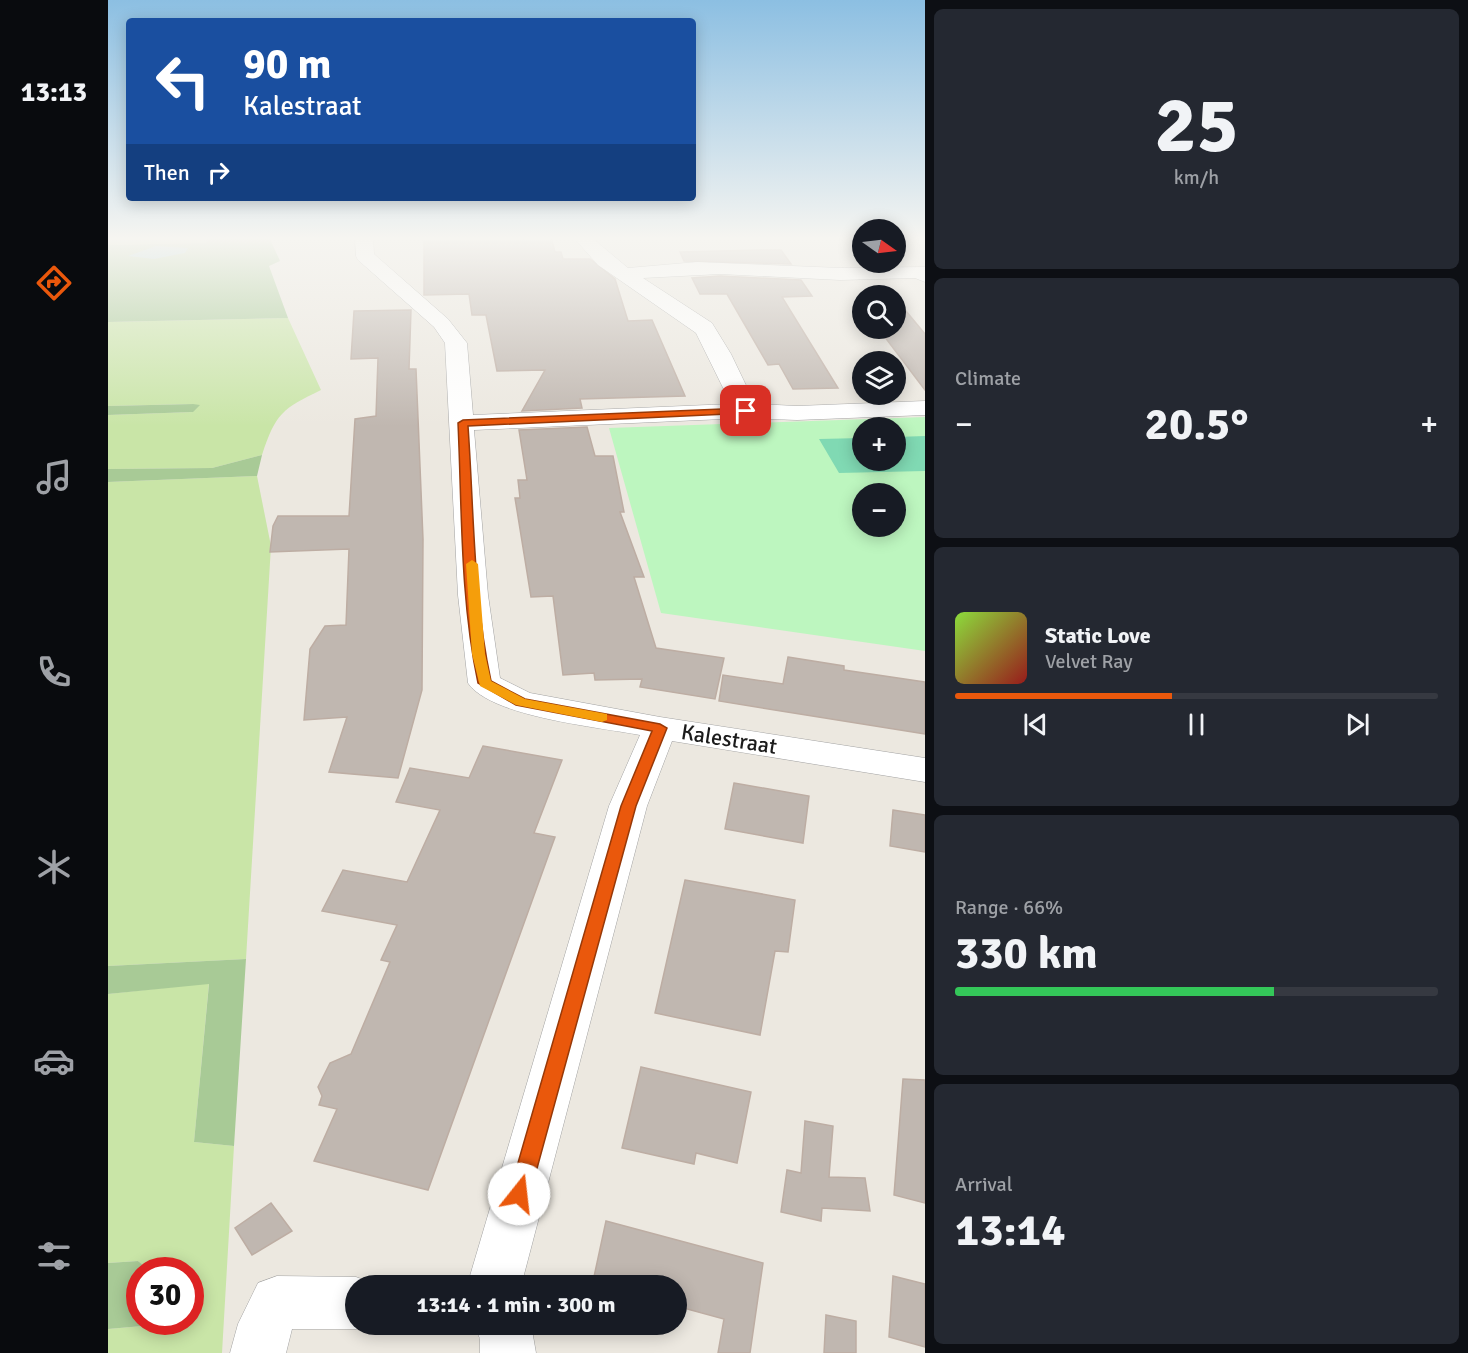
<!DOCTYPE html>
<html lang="en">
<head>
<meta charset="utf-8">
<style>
	:root { --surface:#171b24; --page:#242831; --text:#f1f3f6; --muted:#9ea1a6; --line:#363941; --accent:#ea580c }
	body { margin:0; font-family:Signika,sans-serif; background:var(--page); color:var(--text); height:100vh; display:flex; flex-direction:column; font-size:22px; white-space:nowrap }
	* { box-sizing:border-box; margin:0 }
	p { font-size:20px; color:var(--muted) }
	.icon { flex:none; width:33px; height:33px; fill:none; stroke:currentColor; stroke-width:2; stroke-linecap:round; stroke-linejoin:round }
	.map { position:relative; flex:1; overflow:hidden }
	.sheet { display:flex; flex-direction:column; gap:9px; padding:9px; background:#0d0f14; width:543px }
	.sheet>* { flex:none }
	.top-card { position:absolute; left:18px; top:18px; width:570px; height:183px; border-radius:6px; box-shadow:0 3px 15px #0003; background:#1a4fa0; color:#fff; overflow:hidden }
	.needle { width:39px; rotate:104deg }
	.controls { position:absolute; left:744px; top:219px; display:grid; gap:12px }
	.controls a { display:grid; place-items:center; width:54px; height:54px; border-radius:50%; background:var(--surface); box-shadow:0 3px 15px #0003; font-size:30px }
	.speed { position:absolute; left:18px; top:1257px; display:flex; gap:12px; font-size:30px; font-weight:700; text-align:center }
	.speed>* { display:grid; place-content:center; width:78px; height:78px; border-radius:50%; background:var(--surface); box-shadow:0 3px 15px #0003; line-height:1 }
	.speed .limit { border:9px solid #d22; background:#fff; color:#111 }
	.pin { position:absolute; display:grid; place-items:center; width:51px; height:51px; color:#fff; margin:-26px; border-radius:12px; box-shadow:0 3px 9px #0006 }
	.me { position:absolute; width:66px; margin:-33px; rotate:16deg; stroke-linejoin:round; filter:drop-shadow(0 0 4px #0008) }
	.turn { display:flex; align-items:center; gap:21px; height:126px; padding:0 18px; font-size:27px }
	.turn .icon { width:78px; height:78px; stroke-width:2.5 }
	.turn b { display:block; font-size:42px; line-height:51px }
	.then { display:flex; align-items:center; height:57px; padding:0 18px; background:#0003; gap:12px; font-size:22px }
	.big { font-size:45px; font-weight:800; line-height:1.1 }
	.sheet .tile { flex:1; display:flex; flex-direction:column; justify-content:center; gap:9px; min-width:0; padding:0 21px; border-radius:9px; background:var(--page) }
	.sheet .dial { align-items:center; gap:0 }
	.dial b { font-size:78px; line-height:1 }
	.song { display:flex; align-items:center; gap:18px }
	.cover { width:72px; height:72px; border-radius:9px; background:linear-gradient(135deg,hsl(90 70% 55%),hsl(0 70% 35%)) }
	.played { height:6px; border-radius:3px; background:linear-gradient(90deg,var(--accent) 45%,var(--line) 45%) }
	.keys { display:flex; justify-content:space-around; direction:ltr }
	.heat { display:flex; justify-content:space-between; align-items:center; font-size:33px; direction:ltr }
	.charge { height:9px; border-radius:4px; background:linear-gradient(90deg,#34c759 66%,var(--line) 0) }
	.trip { position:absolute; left:237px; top:1275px; width:342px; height:60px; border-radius:30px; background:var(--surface); box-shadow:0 3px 15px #0003; font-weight:800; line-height:60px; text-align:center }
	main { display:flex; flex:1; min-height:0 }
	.dock { display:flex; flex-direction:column; width:108px; justify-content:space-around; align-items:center; background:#090b0e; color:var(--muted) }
	.dock .icon { width:42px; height:42px }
	.dock .on { color:var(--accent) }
	.dock b { font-size:27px; color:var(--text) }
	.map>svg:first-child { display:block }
	.grass { fill:#c9e5a7 }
	.forest { fill:#a8ca96 }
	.park { fill:#bdf6bf; fill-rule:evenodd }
	.pitch { fill:#80d9b3 }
	.water { fill:#a2cfd8 }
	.building { fill:#c0b7b0; stroke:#bdada3; stroke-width:1.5 }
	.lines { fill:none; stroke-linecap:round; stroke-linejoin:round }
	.minor-casing { stroke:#a2a2a2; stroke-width:1 }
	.minor { fill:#fff; fill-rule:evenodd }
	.route { fill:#ea580c; stroke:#983908; stroke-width:1.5 }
	.slow { fill:#f59e0b }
	.labels { text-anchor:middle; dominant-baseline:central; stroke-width:4.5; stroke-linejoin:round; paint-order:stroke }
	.street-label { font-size:22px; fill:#1b1b1b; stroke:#fff }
</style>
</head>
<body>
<main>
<nav class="dock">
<b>13:13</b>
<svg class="icon on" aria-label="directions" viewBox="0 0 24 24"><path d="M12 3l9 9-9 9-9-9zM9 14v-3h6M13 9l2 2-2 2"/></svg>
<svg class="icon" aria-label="music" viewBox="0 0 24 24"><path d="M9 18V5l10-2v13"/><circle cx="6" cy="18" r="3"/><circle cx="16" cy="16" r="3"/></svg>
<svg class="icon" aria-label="phone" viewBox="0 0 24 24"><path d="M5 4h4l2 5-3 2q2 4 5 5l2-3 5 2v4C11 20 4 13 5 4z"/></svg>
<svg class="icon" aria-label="climate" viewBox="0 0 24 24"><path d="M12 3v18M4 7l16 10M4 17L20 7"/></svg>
<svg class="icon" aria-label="car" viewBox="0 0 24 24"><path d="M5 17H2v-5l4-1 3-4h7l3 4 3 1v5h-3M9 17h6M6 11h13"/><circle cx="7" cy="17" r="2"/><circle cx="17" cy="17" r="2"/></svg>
<svg class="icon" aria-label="filters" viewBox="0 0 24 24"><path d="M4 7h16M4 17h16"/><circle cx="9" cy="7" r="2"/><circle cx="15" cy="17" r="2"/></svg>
</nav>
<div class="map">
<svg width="817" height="1353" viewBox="0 0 817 1353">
	<rect width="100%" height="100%" fill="#ece8e0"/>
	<path class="grass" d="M 0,237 L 158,237 L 99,238 L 99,243 L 0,245 Z
		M 180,318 L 213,390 C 174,409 168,413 154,455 L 104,468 L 0,469 L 0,415 L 85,412 L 85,404 L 0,406 L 0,322 Z
		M 149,476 L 163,546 L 138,959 L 0,966 L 0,482 Z
		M 101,983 L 86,1142 L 126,1146 L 114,1353 L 0,1353 L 0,1329 L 46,1325 L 48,1322 L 82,1322 L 82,1270 L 41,1270 L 30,1261 L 0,1263 L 0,994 Z"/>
	<path class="forest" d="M 161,237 L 172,261 L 161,266 L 180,318 L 0,322 L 0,245 L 98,243 L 98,238 Z
		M 85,404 L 92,405 L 85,412 L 0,415 L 0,406 Z
		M 154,455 L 149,476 L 0,482 L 0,469 L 104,468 Z
		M 138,959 L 126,1146 L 86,1142 L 101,984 L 0,994 L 0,966 Z
		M 30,1261 L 41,1270 L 32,1270 L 32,1322 L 48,1322 L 46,1325 L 0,1329 L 0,1263 Z"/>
	<path class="park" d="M 817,417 L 817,651 L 553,613 L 501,428 ZM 754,428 L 788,428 L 788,460 L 754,460 ZM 754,494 L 788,494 L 788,526 L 754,526 Z"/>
	<path class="pitch" d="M 817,436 L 817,471 L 731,473 L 711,439 L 754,438 L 754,460 L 788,460 L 788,437 Z"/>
	<path class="water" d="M 48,246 L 80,248 L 77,253 L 46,259 L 20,256 Z"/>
	<path class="building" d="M 414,237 L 443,237 L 447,252 L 453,252 L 455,259 L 482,259 L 507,279 L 520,321 L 544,320 L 577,396 L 472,399 L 474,408 L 414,411 L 437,370 L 389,371 L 378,315 L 364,315 L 361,294 L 316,295 L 316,241 L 415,240 Z
		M 651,250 L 673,250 L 683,264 L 576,261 L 572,252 Z
		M 612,276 L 693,280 L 704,296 L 674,297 L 730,388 L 685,389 L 671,364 L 660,365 L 619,294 L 592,294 L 584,278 Z
		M 788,299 L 817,334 L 817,390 L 770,328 L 788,328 Z
		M 303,310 L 301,369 L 308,369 L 315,539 L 314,690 L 290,778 L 221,772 L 239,717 L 196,720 L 202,649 L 217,626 L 238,625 L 241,549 L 162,552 L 165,526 L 170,516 L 241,516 L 247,419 L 268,416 L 270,358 L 243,359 L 246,311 Z
		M 479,427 L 487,456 L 505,456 L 516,512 L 512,512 L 536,577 L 526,577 L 548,648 L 616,658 L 607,699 L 532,687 L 534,679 L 487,680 L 486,673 L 455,675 L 445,596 L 423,597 L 407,498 L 412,498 L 410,480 L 419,480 L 411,430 Z
		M 680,657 L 736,666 L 736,670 L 817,682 L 817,734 L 611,701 L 615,675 L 675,684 Z
		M 375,746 L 454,760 L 426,833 L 447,837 L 320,1190 L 206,1161 L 229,1109 L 211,1105 L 214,1096 L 210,1087 L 222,1063 L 243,1054 L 282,962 L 273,960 L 289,925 L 214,911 L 235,870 L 299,882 L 332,810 L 288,802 L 302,768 L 361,778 Z
		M 626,783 L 701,796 L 695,843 L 617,829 Z
		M 785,810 L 817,815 L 817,852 L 782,846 Z
		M 577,880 L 687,900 L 680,952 L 667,951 L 652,1035 L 547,1013 Z
		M 533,1067 L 643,1092 L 629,1163 L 588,1153 L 586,1164 L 514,1148 Z
		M 795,1079 L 817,1080 L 817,1203 L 786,1195 Z
		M 697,1121 L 725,1126 L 721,1177 L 757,1178 L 762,1211 L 714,1208 L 713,1221 L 673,1212 L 679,1170 L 693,1173 Z
		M 163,1203 L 184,1231 L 144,1255 L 127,1228 Z
		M 498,1221 L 655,1263 L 642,1353 L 610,1353 L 616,1319 L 568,1306 L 568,1286 L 484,1286 Z
		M 785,1276 L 817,1284 L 817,1347 L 781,1337 Z
		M 718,1315 L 748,1321 L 748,1353 L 716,1353 Z"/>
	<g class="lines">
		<g class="minor-casing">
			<path id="minor" d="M 247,237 L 265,237 L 266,254 L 340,319 L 359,343 L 365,415 L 623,404 L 588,333 L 490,265 L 465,237 L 483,237 L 520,268 L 589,262 L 732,268 L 817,267 L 817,282 L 807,278 L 732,280 L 612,274 L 535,278 L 604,323 L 623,354 L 647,404 L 689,406 L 817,401 L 817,415 L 689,420 L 638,418 L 366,430 L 380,595 L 392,678 L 422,693 L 552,717 L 817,758 L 817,782 L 564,741 L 539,806 L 413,1286 L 359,1286 L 501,806 L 532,735 C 491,727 383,717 360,683 L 350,595 L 337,343 L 326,327 L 250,260 L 248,256 Z
				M 169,1276 L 248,1277 L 267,1284 L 248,1286 L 248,1324 L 260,1324 L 248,1329 L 184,1329 L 178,1353 L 122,1353 L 130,1324 L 150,1283 Z
				M 366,1324 L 423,1324 L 428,1353 L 372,1353 L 372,1339 Z"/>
		</g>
		<use href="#minor" class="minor"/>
	</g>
	<linearGradient id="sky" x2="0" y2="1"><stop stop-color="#8cbfe2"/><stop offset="0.56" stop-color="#f6f5f1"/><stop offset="1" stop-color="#f6f5f1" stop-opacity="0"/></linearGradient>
	<rect width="817" height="426" fill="url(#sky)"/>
	<path class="route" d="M 638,408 L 641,409 L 641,413 L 360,426 C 366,510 365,598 383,681 L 417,699 L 552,724 L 559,728 L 528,806 L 422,1194 L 419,1201 L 411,1204 L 404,1201 L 401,1194 L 513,806 L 544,731 L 408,705 L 370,683 C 352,599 354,509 350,423 L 355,420 Z"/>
	<path class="slow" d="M 364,560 L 370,564 L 377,654 L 383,681 L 417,699 L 499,714 L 499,720 L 494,722 L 408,705 L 372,686 L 364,654 L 358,564 Z"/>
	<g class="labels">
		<g class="street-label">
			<text transform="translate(621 739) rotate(9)">Kalestraat</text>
		</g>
	</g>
</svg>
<div class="controls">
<a><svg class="needle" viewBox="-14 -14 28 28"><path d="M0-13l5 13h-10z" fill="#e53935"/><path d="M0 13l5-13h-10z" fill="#9ea1a6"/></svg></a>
<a><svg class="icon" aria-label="search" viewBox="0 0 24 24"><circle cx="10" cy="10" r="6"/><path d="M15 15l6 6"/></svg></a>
<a><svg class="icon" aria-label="layers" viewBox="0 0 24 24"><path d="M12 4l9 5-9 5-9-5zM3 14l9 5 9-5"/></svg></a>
<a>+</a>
<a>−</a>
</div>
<div class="speed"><div class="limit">30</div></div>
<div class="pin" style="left:638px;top:411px;background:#d93025"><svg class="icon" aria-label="arrive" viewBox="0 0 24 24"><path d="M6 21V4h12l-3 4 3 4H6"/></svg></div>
<svg class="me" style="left:411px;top:1194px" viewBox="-20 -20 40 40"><circle r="19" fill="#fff"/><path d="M0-13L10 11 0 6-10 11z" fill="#ea580c"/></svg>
<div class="trip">13:14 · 1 min · 300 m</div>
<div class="top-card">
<div class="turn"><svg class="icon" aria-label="left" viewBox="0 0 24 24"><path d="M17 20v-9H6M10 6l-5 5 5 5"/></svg><div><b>90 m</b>Kalestraat</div></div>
<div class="then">Then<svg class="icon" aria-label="right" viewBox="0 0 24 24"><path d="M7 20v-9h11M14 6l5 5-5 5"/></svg></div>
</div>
</div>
<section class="sheet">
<div class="tile dial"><b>25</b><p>km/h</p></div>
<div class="tile"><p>Climate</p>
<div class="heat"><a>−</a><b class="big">20.5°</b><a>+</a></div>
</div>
<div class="tile">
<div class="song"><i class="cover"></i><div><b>Static Love</b><p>Velvet Ray</p></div></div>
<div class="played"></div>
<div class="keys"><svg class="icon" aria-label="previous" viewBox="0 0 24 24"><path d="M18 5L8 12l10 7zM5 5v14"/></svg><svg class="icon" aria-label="pause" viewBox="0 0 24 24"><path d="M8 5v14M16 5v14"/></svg><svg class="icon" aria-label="next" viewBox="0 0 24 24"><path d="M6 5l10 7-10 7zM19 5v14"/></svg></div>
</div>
<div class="tile"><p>Range · 66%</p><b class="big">330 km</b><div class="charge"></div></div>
<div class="tile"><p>Arrival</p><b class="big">13:14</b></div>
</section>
</main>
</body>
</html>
